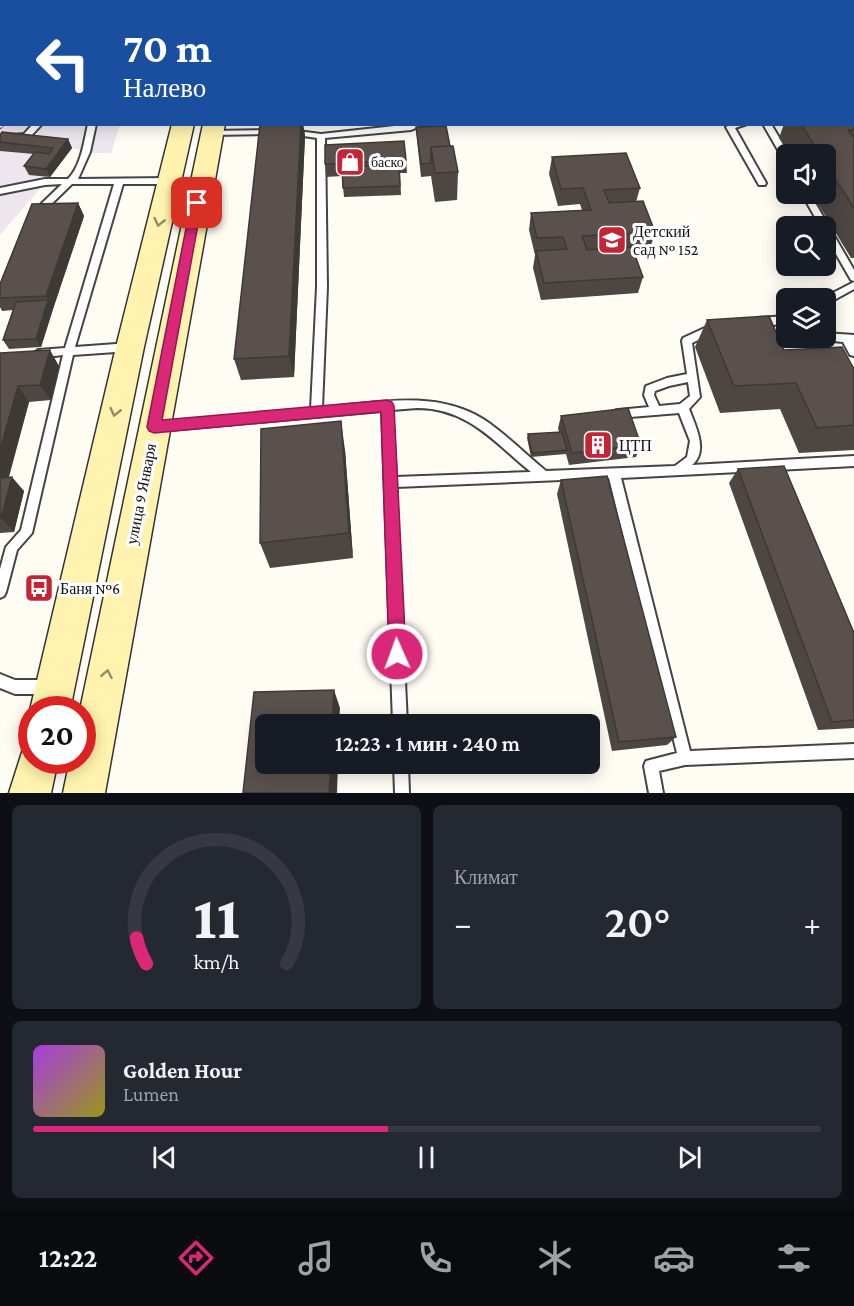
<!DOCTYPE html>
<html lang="ru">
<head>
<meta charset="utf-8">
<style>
	:root { --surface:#171b24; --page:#242831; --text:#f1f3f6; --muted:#9ea1a6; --line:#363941; --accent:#db2777 }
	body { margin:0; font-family:"Crimson Pro",serif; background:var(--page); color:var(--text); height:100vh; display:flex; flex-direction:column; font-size:22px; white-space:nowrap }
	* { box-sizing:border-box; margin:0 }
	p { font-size:20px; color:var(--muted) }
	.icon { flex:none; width:33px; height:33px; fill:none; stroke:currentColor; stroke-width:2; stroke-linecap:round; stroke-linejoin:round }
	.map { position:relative; height:793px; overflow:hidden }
	.drawer { display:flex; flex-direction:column; gap:12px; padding:12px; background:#0d0f14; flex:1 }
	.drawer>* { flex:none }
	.guide { position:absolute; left:0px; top:0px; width:855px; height:126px; box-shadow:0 3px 15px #0003; background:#1a4fa0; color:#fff; overflow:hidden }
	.controls { position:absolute; left:776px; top:144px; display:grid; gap:12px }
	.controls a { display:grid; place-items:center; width:60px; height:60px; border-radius:9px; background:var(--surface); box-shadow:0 3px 15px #0003; font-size:30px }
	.speed { position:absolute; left:18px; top:696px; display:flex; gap:12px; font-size:30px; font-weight:700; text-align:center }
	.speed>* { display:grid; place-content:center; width:78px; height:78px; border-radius:50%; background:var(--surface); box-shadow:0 3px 15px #0003; line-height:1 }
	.speed .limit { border:9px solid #d22; background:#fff; color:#111 }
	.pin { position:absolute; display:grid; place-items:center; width:51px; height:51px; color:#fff; margin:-26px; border-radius:12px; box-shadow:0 3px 9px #0006 }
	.me { position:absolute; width:66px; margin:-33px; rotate:358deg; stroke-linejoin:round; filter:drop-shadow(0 0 4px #0008) }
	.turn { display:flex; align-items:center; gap:21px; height:126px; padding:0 24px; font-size:27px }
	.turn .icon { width:78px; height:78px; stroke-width:2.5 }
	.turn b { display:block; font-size:42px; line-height:51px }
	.big { font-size:45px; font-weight:600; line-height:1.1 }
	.drawer .card { flex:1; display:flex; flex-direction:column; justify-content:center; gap:9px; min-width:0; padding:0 21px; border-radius:9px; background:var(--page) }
	.drawer .dial { align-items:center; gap:0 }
	.dial svg { height:156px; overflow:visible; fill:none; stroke:var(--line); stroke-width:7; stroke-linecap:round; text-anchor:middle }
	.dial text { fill:var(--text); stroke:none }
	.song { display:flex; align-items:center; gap:18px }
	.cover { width:72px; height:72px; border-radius:9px; background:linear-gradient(135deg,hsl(280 70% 55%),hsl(60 70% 35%)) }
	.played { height:6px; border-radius:3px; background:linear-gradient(90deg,var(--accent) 45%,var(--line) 45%) }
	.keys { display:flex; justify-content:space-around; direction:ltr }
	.heat { display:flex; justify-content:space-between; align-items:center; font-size:33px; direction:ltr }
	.drawer .tiles { flex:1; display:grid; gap:12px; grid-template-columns:1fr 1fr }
	.card:last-child { grid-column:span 2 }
	.trip { position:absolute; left:255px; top:714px; width:345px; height:60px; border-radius:9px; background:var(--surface); box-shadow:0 3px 15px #0003; font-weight:600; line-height:60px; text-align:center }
	.menu { display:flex; height:96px; justify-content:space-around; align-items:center; background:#090b0e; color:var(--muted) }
	.menu .icon { width:42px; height:42px }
	.menu .active { color:var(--accent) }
	.menu b { font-size:27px; color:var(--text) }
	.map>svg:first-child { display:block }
	.industrial { fill:#ede6ef }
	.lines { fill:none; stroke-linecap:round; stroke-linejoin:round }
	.lane-casing { stroke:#444; stroke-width:4 }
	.secondary-casing { stroke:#333; stroke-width:3 }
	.lane { fill:#fff; fill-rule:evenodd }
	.secondary { fill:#fff3af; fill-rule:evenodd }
	.rail-casing { stroke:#c62433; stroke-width:4.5 }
	.rail { stroke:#fff; stroke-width:3; stroke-dasharray:10; stroke-linecap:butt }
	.wall { fill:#4d4642 }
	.shaded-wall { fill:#3f3936 }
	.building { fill:#5a514d; stroke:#3f3936; stroke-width:1.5 }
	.oneway { stroke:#948d68 }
	.route { fill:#db2777; stroke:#8e194d; stroke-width:1.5 }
	.labels { text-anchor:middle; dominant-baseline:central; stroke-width:6; stroke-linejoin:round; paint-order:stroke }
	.far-poi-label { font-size:14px; fill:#111; stroke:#fff; text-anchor:start }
	.poi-label { font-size:16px; fill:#111; stroke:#fff; text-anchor:start }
	.street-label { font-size:16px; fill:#111; stroke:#fff }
</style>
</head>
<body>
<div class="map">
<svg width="854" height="793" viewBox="0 0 854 793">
	<rect width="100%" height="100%" fill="#fffcf4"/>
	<path class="industrial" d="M 0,0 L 181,0 L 2,2 L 2,124 L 120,125 L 111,153 L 91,153 L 72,148 L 50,177 L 0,235 Z"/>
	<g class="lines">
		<g class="lane-casing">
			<path id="lane" d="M 57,0 L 63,0 L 63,1 L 54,2 Z
				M 204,0 L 210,0 L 209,2 L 203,2 Z
				M 441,0 L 447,0 L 447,2 L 441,2 Z
				M 0,14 L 2,14 L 2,18 L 0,18 Z
				M 33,124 L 42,124 L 29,138 L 7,140 L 0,146 L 0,139 L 2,136 L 24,134 Z
				M 88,124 L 96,124 L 90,152 L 78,179 L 168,178 L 172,181 L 168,184 L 123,184 L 75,347 L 130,343 L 135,347 L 130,351 L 73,355 L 32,533 L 17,550 L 6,592 L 4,596 L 0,598 L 0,569 L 6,547 L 21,530 L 63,355 L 38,358 L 33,354 L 38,350 L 65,348 L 114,184 L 72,184 L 40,215 L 37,216 L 33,213 L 34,211 L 62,184 L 45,185 L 0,194 L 0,188 L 45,179 L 68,179 C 81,166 84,142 88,124 Z
				M 413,124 L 425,124 L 411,130 L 325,138 L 327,287 L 322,408 C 375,403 434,389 483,419 C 506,434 525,454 546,471 L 675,466 L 687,457 L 690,441 L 679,413 L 618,418 L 614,417 L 613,414 L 614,411 L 618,410 L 649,407 L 644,395 L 646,386 L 667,378 L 687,374 L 682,341 L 683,338 L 709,326 L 715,326 L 717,329 L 715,332 L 692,343 L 700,397 L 689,409 C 695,425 709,451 692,465 L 854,456 L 854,466 L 621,478 L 690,751 L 854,744 L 854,758 L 685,765 L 659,771 L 663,793 L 649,793 L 644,766 L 646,761 L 677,753 L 609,478 L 396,487 L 407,724 L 393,724 L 382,411 L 157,431 L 153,430 L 152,427 L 153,424 L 157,423 L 311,409 L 317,287 L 317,138 L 290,134 L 286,132 L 290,130 L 321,134 ZM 688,382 L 690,396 L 680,404 L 659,406 L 654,395 L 655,391 L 669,386 ZM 417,408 C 468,408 494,442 531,472 L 396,477 L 392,410 Z
				M 731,124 L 747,124 L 735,128 L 766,183 L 765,185 L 759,185 L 726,127 Z
				M 763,124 L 771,124 L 789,154 L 786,154 L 786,159 L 782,157 Z
				M 271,130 L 275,132 L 274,134 L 211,135 L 207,133 L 211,131 Z
				M 802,194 L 810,194 L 854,270 L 854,281 L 851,280 L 825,235 L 825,226 L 820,226 Z
				M 854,282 L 854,289 L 825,305 L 825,298 L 823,298 Z
				M 786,316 L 786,324 L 759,326 L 754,322 L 759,318 Z
				M 825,333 L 854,335 L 854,356 L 850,355 L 843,342 L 822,340 L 820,338 L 825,338 Z
				M 810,338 L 820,338 L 831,359 L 830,362 L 822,362 Z
				M 0,674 L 15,680 L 48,680 L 53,682 L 55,687 L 53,692 L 48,694 L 15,694 L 0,688 Z
				M 394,764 L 408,764 L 409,793 L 395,793 Z"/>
		</g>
		<g class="secondary-casing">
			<path id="secondary" d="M 237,0 L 255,0 L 236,2 Z
				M 264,0 L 282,0 L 263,2 Z
				M 172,124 L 194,124 L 144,347 L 70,710 L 32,710 L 32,713 L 30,710 L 116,347 Z
				M 203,124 L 225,124 L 105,793 L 63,793 L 70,760 L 82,760 L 82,710 L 80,710 Z
				M 32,742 L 32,760 L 58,760 L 51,793 L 9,793 L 24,746 Z"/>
		</g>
		<use href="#lane" class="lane"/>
		<use href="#secondary" class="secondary"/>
		<g class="rail-casing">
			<path id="rail" d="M 0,127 L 3,124"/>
		</g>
		<use href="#rail" class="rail"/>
	</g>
	<path class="wall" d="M 489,0 L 658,0 L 657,2 L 489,2 Z
		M 702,0 L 730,0 L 729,2 L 703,2 Z
		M 854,78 L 854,258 L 851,258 L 812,194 L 825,194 L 825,154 L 789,154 L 779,138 L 784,124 L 854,124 Z
		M 260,124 L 303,124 L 305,136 L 294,377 L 241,380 L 234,359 Z
		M 416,127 L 450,146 L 458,172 L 457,200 L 435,202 L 431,176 L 421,177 L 417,140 Z
		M 0,135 L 68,139 L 72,148 L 50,177 L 29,175 L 24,166 L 34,154 L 0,151 Z
		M 552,157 L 640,188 L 636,202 L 655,232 L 650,249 L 633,250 L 643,277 L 638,293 L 541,300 L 533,268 L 535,255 L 529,230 L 531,213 L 582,210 L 580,204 L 558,206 L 549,174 Z
		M 406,160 L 407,173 L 400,173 L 401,195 L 344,197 L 342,176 L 326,177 L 325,164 Z
		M 78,203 L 84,216 L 53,309 L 41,347 L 9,349 L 3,340 L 13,310 L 2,311 L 0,307 L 0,284 Z
		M 707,320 L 784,350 L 854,369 L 854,450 L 799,453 L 780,409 L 720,413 L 695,347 Z
		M 0,353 L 59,366 L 51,400 L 29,402 L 9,477 L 24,491 L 14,532 L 0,533 Z
		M 561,416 L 641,445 L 636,457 L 569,465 L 566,454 L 531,457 L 527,438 L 528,434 L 559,432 L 558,428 Z
		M 345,450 L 353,558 L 270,568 L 260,543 Z
		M 738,469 L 854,633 L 854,728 L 818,730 L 729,483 Z
		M 561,480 L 676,737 L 667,745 L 612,751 L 557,494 Z"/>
	<path class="shaded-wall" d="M 301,124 L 303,124 L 305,136 L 294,377 L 289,356 Z
		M 68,139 L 72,148 L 50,177 L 46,169 Z
		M 78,203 L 84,216 L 53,309 L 46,296 Z
		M 48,300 L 53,309 L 41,347 L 36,339 Z
		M 50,350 L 59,366 L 51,400 L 40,385 Z
		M 18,386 L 29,402 L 4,493 L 0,488 L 0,450 Z
		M 341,421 L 345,450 L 353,558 L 349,533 Z
		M 12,477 L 24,491 L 14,532 L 1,518 Z
		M 334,690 L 340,708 L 339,724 L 332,724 Z
		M 331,764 L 338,764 L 337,793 L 329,793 Z"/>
	<path class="building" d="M 403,0 L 430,0 L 430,2 L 403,2 Z
		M 494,0 L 535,0 L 535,2 L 494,2 Z
		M 583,0 L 649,0 L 650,2 L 584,2 Z
		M 854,78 L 854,130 L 848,130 L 854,138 L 854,208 L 825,163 L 825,154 L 820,154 L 801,124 L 854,124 Z
		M 260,124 L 301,124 L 289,356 L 234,359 Z
		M 446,126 L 450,146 L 431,147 L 431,163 L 421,164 L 416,127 Z
		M 2,132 L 68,139 L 46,169 L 24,166 L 35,152 L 49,154 L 53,148 L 0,142 L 0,135 Z
		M 404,141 L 406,160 L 325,164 L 325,145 Z
		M 453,146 L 458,172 L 435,173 L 431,147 Z
		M 626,153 L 640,188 L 604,190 L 609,203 L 643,201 L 655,232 L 582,236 L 587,250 L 632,247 L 643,277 L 544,283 L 536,251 L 567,249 L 563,237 L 537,238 L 531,213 L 591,210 L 583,188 L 561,189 L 552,157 Z
		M 399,165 L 400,186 L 343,188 L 342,167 Z
		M 78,203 L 46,296 L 0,298 L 0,284 L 32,204 Z
		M 48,300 L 36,339 L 3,340 L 16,302 Z
		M 769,316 L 784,350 L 842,347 L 854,369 L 854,425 L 817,428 L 796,383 L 734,386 L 707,320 Z
		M 50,350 L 40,385 L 18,386 L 0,450 L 0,353 Z
		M 628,408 L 641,445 L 572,453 L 561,416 Z
		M 341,421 L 349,533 L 260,543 L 261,429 Z
		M 562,432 L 567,450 L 532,453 L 528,434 Z
		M 784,466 L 854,633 L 854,720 L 832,722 L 738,469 Z
		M 607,476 L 676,737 L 619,742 L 561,480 Z
		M 12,477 L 1,518 L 0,518 L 0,478 Z
		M 334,690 L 332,724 L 266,724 L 266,764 L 331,764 L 329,793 L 243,793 L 254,692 Z"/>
	<defs><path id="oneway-chevron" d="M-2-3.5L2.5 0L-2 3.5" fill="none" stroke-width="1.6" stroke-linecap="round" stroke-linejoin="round" transform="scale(1.5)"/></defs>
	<g class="oneway">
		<use href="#oneway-chevron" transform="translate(159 222) rotate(103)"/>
		<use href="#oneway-chevron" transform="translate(115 412) rotate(103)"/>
		<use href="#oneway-chevron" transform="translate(107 674) rotate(-79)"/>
	</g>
	<path class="route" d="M 197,200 L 202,203 L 162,420 L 387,400 L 392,402 L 394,406 L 406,654 L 403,660 L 397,662 L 391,660 L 389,654 L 381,412 L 154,433 L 149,431 L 147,427 L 191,203 Z"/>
	<defs>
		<g id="shop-square" transform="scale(1.5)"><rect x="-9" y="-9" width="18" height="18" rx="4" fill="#c62433" stroke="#fff"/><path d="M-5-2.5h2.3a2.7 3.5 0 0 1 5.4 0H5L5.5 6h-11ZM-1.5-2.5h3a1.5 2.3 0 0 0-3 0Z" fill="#fff"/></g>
		<g id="school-square" transform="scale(1.5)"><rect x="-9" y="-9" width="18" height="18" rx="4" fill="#c62433" stroke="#fff"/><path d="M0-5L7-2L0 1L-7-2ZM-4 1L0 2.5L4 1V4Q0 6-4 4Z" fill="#fff"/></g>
		<g id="building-square" transform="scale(1.5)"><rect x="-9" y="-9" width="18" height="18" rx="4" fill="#c62433" stroke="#fff"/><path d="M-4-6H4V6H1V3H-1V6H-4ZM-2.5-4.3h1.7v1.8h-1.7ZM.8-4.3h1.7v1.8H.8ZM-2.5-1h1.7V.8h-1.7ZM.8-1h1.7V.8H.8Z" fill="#fff"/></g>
		<g id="bus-square" transform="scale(1.5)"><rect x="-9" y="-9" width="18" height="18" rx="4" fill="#c62433" stroke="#fff"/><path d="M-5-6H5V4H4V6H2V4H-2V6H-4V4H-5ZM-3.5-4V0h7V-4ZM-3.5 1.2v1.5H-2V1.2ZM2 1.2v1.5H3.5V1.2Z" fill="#fff"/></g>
	</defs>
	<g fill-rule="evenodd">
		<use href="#shop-square" x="350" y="162"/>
		<use href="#school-square" x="612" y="240"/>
		<use href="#building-square" x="598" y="445"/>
		<use href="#bus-square" x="39" y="588"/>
	</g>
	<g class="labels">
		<g class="far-poi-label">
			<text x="371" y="162">баско</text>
		</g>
		<g class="poi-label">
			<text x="633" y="231">Детский<tspan x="633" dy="18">сад № 152</tspan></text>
			<text x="619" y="445">ЦТП</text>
			<text x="60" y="588">Баня №6</text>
		</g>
		<g class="street-label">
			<text transform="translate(141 494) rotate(-79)">улица 9 Января</text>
		</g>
	</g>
</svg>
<div class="controls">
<a><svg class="icon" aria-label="sound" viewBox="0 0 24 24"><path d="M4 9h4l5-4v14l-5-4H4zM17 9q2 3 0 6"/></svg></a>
<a><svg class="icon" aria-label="search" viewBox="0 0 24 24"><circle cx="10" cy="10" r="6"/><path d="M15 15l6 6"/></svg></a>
<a><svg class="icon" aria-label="layers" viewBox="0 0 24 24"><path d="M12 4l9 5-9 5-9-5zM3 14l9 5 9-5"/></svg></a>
</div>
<div class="speed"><div class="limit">20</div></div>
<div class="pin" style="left:197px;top:203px;background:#d93025"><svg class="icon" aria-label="arrive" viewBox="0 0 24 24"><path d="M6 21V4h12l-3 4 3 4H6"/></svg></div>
<svg class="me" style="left:397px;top:654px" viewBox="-20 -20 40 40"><circle r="17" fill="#db2777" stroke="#fff" stroke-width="3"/><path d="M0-11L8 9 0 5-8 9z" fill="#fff"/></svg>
<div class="trip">12:23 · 1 мин · 240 m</div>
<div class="guide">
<div class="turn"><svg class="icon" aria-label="left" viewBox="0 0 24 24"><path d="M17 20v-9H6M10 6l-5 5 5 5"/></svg><div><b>70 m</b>Налево</div></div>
</div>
</div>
<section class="drawer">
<div class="tiles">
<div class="card dial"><svg viewBox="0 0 100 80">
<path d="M14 69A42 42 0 1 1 86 69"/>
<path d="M14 69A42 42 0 0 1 9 56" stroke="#db2777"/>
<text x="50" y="56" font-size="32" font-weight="700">11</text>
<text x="50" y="72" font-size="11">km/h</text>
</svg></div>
<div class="card"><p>Климат</p>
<div class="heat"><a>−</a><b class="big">20°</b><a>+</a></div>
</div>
<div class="card">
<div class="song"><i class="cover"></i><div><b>Golden Hour</b><p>Lumen</p></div></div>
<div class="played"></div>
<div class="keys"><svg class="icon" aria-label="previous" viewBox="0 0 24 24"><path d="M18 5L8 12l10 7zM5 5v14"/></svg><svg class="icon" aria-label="pause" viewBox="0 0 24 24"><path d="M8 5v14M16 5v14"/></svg><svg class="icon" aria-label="next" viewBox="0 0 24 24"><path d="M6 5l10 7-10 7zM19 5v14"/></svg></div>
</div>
</div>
</section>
<nav class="menu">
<b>12:22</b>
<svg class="icon active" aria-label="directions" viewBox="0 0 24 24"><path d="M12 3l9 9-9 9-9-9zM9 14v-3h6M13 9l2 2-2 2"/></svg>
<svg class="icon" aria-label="music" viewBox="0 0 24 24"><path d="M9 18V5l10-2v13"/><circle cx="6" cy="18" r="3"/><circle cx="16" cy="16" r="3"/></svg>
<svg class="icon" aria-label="phone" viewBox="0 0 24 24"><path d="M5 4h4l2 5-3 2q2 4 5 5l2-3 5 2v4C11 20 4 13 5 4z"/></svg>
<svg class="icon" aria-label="climate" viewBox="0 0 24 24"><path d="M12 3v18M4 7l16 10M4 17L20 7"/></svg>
<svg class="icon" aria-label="car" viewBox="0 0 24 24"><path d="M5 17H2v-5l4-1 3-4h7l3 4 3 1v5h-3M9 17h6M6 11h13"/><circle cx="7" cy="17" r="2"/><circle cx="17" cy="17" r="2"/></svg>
<svg class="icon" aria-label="filters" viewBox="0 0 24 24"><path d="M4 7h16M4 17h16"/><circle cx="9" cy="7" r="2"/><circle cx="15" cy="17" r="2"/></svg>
</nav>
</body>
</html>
